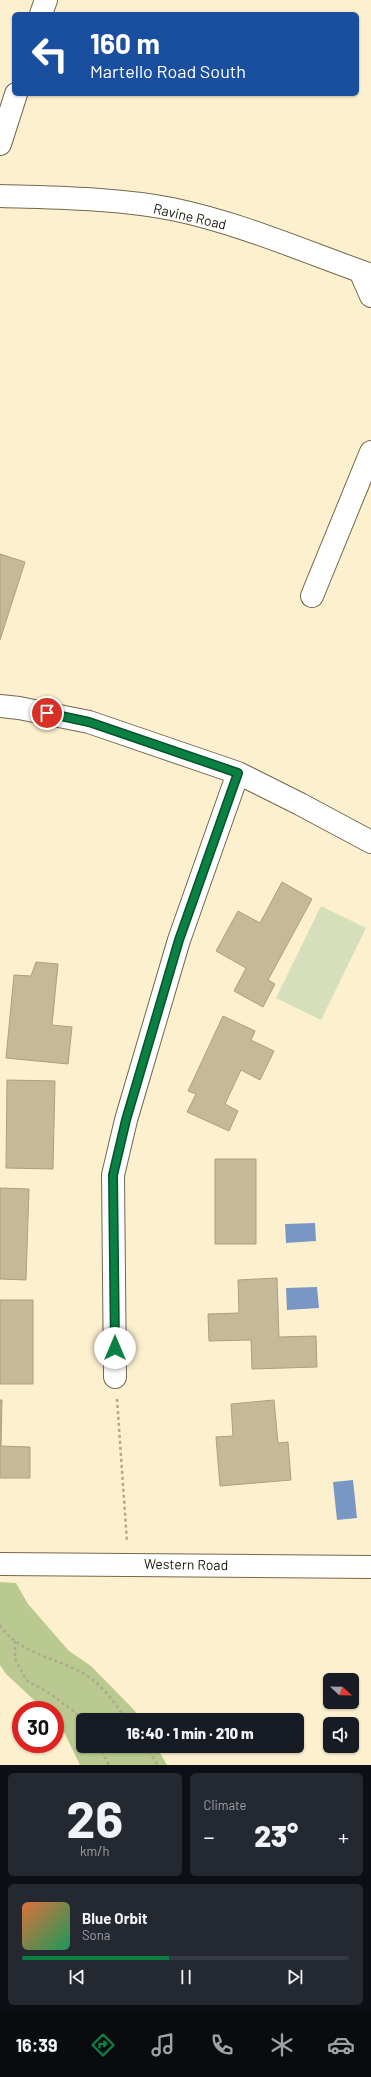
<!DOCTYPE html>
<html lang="en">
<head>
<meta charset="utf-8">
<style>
	:root { --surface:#171b24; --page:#242831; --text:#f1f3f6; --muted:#9ea1a6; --line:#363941; --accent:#0b8043 }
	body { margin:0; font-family:Barlow,sans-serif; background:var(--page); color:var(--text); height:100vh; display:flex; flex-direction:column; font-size:15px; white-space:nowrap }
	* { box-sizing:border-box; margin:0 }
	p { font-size:13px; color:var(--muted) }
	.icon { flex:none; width:22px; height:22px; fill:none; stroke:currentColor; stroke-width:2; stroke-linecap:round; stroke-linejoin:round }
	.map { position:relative; height:1765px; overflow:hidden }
	.panel { display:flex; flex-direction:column; gap:8px; padding:8px; background:#0d0f14; flex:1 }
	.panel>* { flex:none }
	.banner { position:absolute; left:12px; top:12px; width:347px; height:84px; border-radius:6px; box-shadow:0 1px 3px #0004; background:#1a4fa0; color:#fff; overflow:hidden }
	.needle { width:26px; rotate:112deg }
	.buttons { position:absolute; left:323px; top:1673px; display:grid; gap:8px }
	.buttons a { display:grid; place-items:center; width:36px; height:36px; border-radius:6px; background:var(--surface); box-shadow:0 1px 3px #0004; font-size:20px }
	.speed { position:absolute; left:12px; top:1701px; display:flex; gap:8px; font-size:20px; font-weight:700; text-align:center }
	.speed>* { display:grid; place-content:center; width:52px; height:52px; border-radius:50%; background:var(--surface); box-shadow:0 1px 3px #0004; line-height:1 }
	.speed .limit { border:6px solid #d22; background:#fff; color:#111 }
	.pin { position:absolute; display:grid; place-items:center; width:34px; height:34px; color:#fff; margin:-17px; border:2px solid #fff; border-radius:50%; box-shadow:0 1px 4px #0007 }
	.me { position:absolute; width:44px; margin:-22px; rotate:0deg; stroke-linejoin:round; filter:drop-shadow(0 0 3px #0008) }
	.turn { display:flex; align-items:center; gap:14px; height:84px; padding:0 12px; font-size:18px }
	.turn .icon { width:52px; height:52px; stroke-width:2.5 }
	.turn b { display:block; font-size:28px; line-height:34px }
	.big { font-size:30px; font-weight:800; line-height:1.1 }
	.panel .widget { flex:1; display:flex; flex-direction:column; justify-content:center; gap:6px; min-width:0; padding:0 14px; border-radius:6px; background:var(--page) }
	.panel .dial { align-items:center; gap:0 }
	.dial b { font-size:52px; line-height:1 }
	.song { display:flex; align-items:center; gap:12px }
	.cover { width:48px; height:48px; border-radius:6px; background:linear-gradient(135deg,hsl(20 70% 55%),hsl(150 70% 35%)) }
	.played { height:4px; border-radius:2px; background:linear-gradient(90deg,var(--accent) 45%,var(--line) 45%) }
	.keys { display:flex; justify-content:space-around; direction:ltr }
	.heat { display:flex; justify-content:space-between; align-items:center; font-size:22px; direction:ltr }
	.panel .tiles { flex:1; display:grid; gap:8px; grid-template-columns:1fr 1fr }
	.widget:last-child { grid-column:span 2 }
	.trip { position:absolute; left:76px; top:1713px; width:228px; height:40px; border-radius:6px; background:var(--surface); box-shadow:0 1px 3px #0004; font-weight:800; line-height:40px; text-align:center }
	.tab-bar { display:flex; height:64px; justify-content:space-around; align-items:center; background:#090b0e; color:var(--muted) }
	.tab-bar .icon { width:28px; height:28px }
	.tab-bar .active { color:var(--accent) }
	.tab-bar b { font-size:18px; color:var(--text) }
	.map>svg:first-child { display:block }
	.green { fill:#d5dfbc }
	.forest { fill:#b9c990 }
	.water { fill:#7897c5 }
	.building { fill:#c5b999; stroke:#aca081 }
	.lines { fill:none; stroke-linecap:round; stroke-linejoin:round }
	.minor-casing { stroke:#73684b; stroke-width:24 }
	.path { stroke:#b1a88e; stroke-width:2.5; stroke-dasharray:3 3; stroke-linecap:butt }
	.minor { stroke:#fff; stroke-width:22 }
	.route-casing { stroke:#07532c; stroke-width:10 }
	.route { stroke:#0b8043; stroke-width:7 }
	.labels { text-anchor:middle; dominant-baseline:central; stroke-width:3.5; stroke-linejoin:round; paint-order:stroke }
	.street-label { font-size:14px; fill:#1d190d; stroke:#fff }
</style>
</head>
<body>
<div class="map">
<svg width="371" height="1765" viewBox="0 0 371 1765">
	<rect width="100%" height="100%" fill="#fcf0cf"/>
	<path class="green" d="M 321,906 L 366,928 L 321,1020 L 276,998 Z"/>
	<path class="forest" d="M 0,1582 L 16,1583 L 28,1604 L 69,1651 L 91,1666 L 135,1711 L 140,1720 L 83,1720 L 83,1746 L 156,1746 L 167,1765 L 80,1765 L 65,1734 L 55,1721 L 55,1710 L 45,1710 L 6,1674 L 0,1665 Z"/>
	<path class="water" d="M 315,1223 L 316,1241 L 286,1243 L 285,1224 Z
		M 317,1287 L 319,1308 L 287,1310 L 286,1288 Z
		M 353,1480 L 357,1518 L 337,1520 L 333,1482 Z"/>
	<path class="building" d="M 0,554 L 25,562 L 0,640 Z
		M 282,882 L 312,899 L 268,980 L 275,984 L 263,1007 L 234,991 L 246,968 L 216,951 L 238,911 L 260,923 Z
		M 36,962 L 58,964 L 52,1025 L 72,1027 L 68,1064 L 6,1058 L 14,975 L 31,976 Z
		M 223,1016 L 255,1031 L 251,1040 L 274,1051 L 260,1080 L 241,1070 L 225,1104 L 238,1111 L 229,1131 L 187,1112 L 196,1094 L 188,1091 Z
		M 7,1080 L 55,1081 L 53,1169 L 6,1168 Z
		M 215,1159 L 256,1159 L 256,1244 L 215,1244 Z
		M 0,1188 L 29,1189 L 26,1280 L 0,1279 Z
		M 277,1278 L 279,1337 L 316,1336 L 317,1367 L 252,1369 L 251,1340 L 209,1341 L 208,1314 L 239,1313 L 238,1280 Z
		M 0,1300 L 33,1300 L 33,1384 L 0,1384 Z
		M 0,1400 L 2,1400 L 1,1446 L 30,1447 L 30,1478 L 0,1478 Z
		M 274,1400 L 278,1443 L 288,1442 L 291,1480 L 220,1486 L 216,1437 L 233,1436 L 231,1404 Z"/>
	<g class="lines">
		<g class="minor-casing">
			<path id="minor" d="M 41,14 L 46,0
				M 0,144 L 16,94
				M 0,196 C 57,198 116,198 172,209 C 240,223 306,252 371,275
				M 360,271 L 371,296
				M 312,596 L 371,452
				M 0,706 L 19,708 L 89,722 L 238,773 L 300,804 L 371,842
				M 115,1377 L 113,1175 L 126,1120 L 179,940 L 238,773
				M 0,1564 L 371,1567"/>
		</g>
		<path class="path" d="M 117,1399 L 127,1542
			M 0,1625 C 17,1652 55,1658 81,1672 C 102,1684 113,1701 127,1720
			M 15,1641 L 15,1659 L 26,1680 L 49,1693 L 75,1712 L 83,1723
			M 99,1746 L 109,1765
			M 146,1746 L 158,1765"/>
		<use href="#minor" class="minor"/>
	</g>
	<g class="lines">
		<g class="route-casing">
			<path id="route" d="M 47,713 L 89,722 L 238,773 L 179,940 L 126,1120 L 113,1175 L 115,1348"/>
		</g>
		<use href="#route" class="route"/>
	</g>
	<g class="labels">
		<g class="street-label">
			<text transform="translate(190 216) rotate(13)">Ravine Road</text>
			<text transform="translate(186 1564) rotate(1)">Western Road</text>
		</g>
	</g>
</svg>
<div class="buttons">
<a><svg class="needle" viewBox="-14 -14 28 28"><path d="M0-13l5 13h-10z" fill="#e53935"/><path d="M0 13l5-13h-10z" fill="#9ea1a6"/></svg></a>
<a><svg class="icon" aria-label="sound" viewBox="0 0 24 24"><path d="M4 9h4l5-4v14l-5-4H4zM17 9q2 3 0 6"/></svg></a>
</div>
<div class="speed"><div class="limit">30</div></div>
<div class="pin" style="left:47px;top:713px;background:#d93025"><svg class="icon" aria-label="arrive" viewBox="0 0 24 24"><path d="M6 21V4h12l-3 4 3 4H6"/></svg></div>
<svg class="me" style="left:115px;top:1348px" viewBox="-20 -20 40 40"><circle r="19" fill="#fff"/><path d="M0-13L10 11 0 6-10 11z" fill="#0b8043"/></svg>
<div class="trip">16:40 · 1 min · 210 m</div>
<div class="banner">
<div class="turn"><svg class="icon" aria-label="left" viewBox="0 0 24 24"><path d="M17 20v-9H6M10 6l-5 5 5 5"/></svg><div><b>160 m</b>Martello Road South</div></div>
</div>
</div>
<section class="panel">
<div class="tiles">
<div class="widget dial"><b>26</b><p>km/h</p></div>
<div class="widget"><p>Climate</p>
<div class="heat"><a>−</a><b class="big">23°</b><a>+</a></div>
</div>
<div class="widget">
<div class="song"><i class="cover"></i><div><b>Blue Orbit</b><p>Sona</p></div></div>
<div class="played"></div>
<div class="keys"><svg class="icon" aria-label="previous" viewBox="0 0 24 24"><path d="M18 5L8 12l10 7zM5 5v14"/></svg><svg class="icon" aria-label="pause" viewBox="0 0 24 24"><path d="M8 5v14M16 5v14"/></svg><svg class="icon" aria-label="next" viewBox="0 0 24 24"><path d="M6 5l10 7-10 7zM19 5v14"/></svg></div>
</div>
</div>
</section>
<nav class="tab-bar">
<b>16:39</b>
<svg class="icon active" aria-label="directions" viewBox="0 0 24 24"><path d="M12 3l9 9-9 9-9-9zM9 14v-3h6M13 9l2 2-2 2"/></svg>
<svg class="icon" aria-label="music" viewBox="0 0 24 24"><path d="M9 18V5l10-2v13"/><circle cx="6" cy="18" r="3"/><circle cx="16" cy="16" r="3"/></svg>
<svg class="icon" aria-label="phone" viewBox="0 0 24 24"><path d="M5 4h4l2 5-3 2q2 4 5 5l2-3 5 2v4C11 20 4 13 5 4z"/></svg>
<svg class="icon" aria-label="climate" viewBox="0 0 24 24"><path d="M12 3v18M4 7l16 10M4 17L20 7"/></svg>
<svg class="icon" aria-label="car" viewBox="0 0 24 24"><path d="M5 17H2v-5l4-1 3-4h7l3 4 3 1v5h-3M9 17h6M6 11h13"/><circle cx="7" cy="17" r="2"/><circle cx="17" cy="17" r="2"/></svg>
</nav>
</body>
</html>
